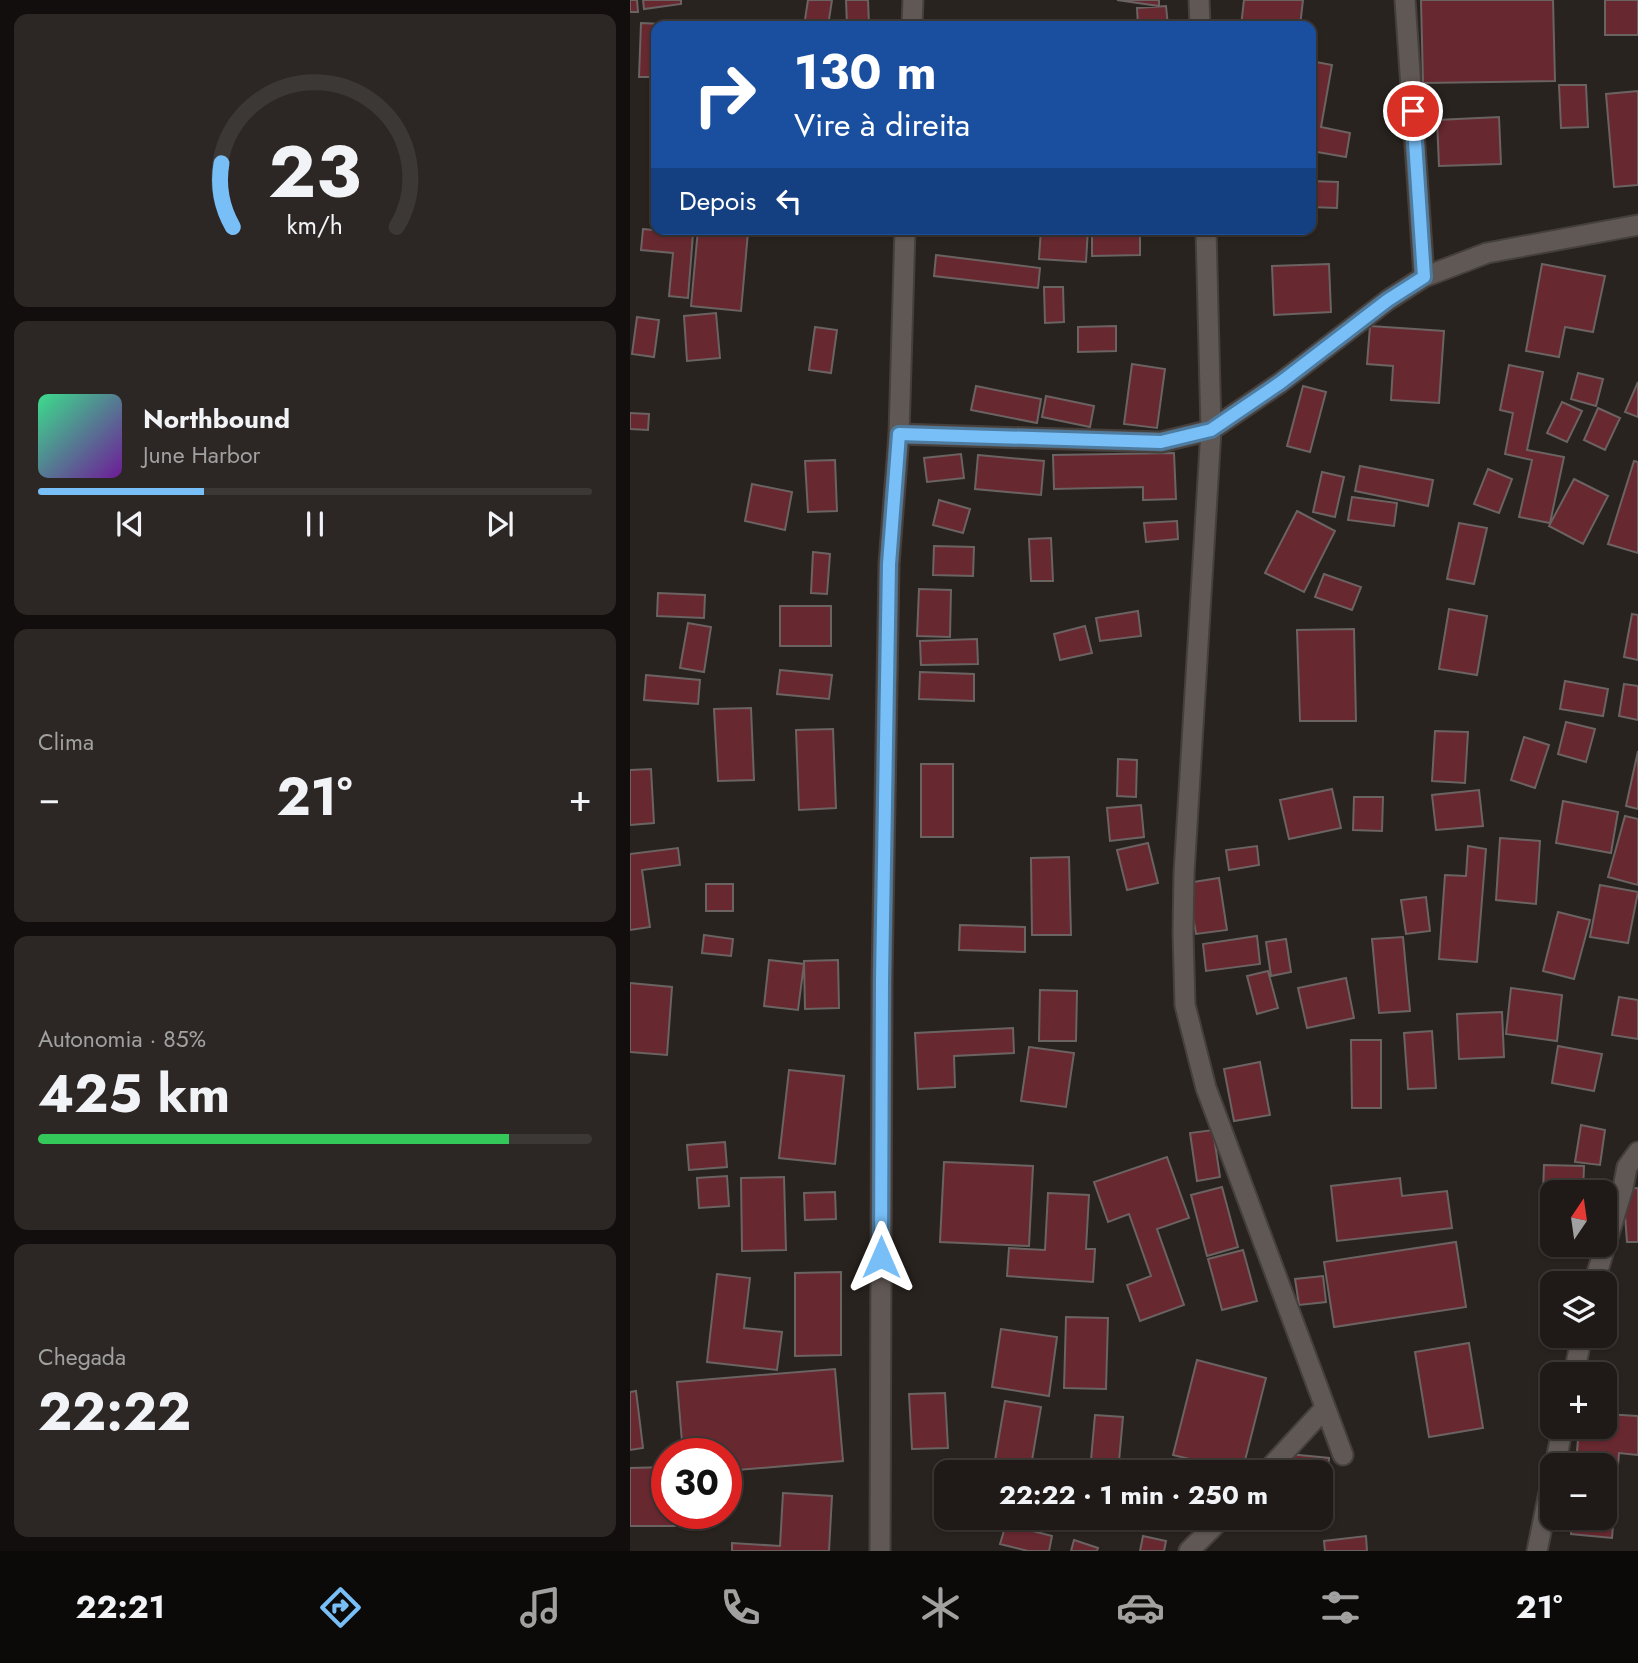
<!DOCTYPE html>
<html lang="pt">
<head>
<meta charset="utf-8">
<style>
	:root { --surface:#1f1a17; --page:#2c2724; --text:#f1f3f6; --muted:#a1a1a1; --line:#3c3836; --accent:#78bff7 }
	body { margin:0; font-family:Jost,sans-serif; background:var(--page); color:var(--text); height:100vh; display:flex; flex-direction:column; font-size:26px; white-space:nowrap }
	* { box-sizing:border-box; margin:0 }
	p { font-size:23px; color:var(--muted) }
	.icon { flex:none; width:38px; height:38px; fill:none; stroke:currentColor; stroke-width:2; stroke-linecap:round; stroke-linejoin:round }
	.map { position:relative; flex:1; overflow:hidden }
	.panel { display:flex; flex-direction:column; gap:14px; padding:14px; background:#110e0d; width:630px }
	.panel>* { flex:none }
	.hud { position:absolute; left:21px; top:21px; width:665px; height:214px; border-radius:14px; box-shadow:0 2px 5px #0004,0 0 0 2px var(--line); background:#1a4fa0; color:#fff; overflow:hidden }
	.needle { width:46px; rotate:13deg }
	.fabs { position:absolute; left:910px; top:1180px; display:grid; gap:14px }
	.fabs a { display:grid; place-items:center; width:77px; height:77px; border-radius:14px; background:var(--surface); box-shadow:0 2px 5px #0004,0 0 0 2px var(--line); font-size:35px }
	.speed { position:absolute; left:21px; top:1438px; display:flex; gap:14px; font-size:35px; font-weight:700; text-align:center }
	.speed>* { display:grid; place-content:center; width:91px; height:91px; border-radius:50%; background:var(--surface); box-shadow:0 2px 5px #0004,0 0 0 2px var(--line); line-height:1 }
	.speed .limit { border:10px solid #d22; background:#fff; color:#111 }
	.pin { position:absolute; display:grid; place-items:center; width:60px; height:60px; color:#fff; margin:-30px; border:4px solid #fff; border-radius:50%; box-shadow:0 2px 7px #0007 }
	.me { position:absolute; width:77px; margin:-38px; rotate:0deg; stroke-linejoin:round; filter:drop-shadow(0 0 5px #0008) }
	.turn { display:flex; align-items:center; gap:24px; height:147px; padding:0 28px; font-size:32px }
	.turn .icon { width:91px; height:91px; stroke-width:2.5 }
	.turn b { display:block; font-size:49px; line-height:60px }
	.then { display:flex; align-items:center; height:66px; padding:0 28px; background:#0003; gap:14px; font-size:26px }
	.big { font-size:52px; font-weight:700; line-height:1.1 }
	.panel .widget { flex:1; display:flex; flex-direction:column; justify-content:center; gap:10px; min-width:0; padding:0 24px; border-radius:14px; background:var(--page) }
	.panel .dial { align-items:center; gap:0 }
	.dial svg { height:182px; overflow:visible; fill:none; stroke:var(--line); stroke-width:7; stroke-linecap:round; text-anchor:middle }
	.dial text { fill:var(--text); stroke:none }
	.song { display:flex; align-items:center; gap:21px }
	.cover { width:84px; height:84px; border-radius:10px; background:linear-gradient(135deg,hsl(150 70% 55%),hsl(280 70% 35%)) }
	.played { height:7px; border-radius:4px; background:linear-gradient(90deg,var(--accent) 30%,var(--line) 30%) }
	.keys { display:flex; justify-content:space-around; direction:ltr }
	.heat { display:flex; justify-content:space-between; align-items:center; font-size:38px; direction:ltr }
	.charge { height:10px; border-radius:5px; background:linear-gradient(90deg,#34c759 85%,var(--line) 0) }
	.trip { position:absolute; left:304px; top:1460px; width:399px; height:70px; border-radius:14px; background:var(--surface); box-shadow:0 2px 5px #0004,0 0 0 2px var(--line); font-weight:700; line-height:70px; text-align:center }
	.menu { display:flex; height:112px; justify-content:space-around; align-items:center; background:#0c0a09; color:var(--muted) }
	.menu .icon { width:49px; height:49px }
	.menu .active { color:var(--accent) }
	.menu b { font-size:32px; color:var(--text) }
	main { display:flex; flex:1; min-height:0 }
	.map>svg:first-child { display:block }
	.building { fill:#682830; stroke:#6b6262; stroke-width:2 }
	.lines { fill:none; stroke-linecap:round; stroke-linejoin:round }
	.service-casing { stroke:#45403d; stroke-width:23 }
	.minor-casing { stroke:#45403d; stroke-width:23 }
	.service { stroke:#605854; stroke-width:19 }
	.minor { stroke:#605854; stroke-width:19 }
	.route-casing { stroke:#4e7ca1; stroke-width:18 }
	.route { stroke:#78bff7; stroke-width:12 }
</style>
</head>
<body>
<main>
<section class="panel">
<div class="widget dial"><svg viewBox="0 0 100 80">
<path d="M14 69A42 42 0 1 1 86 69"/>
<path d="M14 69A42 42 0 0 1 9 41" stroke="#78bff7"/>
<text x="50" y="56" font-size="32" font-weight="700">23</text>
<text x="50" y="72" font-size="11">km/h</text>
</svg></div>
<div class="widget">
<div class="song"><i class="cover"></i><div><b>Northbound</b><p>June Harbor</p></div></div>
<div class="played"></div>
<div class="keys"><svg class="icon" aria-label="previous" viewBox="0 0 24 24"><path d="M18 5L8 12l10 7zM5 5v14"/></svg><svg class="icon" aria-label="pause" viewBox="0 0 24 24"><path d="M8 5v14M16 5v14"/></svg><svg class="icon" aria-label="next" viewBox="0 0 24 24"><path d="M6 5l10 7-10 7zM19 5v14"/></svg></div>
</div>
<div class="widget"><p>Clima</p>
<div class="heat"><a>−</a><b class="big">21°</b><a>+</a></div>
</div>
<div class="widget"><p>Autonomia · 85%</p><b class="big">425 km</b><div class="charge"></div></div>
<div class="widget"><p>Chegada</p><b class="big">22:22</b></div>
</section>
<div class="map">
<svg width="1008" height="1551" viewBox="0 0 1008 1551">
	<rect width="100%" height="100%" fill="#29231f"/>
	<path class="building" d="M 0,0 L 7,0 L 8,12 L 0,12 Z
		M 13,0 L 51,0 L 51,4 L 14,9 Z
		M 178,0 L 202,0 L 198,26 L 174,26 Z
		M 216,0 L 238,0 L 239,24 L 217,25 Z
		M 487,0 L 529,0 L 529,6 Z
		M 614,0 L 673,0 L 670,26 L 611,26 Z
		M 791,0 L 923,0 L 925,81 L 793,83 Z
		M 975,0 L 1008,0 L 1008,35 L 975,35 Z
		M 536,6 L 538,26 L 508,26 L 507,8 Z
		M 11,23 L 55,25 L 26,26 L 26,77 L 9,77 Z
		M 681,61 L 702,65 L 691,127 L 720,133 L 716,157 L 681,151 Z
		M 929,85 L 956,85 L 958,127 L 931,128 Z
		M 1008,91 L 1008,185 L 984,187 L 976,94 Z
		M 869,117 L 871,164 L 809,166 L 807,120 Z
		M 681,181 L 708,182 L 707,208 L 681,207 Z
		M 13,229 L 63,234 L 58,298 L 39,296 L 43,253 L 11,250 Z
		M 68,229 L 118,232 L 111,311 L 61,306 Z
		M 411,229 L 458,229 L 456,262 L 409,259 Z
		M 462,229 L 510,229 L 510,255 L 462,256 Z
		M 306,255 L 410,268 L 408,288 L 304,276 Z
		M 699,264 L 701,312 L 644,315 L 642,266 Z
		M 912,264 L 975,276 L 963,332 L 935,327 L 929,357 L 896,351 Z
		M 414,287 L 433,287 L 434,322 L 415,323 Z
		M 86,313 L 90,358 L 57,361 L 54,316 Z
		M 7,317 L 29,320 L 24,357 L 2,354 Z
		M 486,326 L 486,351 L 448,352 L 448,327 Z
		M 740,326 L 814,331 L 809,403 L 761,400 L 763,366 L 737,364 Z
		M 185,327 L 207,330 L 201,373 L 179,370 Z
		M 502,364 L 535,369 L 527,428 L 494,424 Z
		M 879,365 L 913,372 L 897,450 L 934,457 L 920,523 L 889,517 L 902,460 L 875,454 L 883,413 L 870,410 Z
		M 948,373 L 973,379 L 966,406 L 941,399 Z
		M 1008,382 L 1008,417 L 995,412 Z
		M 346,386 L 411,399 L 407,423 L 341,410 Z
		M 673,386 L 696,392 L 680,452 L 657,446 Z
		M 416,396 L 464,406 L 460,427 L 412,417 Z
		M 932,402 L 952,411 L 937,442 L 917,433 Z
		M 968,408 L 990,418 L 975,450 L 954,440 Z
		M 0,413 L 19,414 L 18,430 L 0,429 Z
		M 544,453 L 546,499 L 513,500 L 513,487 L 424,489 L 423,455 Z
		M 331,454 L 334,478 L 297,482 L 294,458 Z
		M 348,455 L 414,461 L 411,495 L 345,489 Z
		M 205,460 L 207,511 L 178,512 L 175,461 Z
		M 1004,461 L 1008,462 L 1008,553 L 978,544 Z
		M 730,466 L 803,480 L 798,506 L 725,491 Z
		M 858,469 L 882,479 L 869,513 L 844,504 Z
		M 692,472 L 714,477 L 705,517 L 683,512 Z
		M 944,479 L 978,496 L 953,544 L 919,526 Z
		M 122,484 L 162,492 L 155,530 L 115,521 Z
		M 722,497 L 767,503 L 764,526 L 718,520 Z
		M 309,500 L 340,509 L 333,533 L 303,525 Z
		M 667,511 L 705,531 L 674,592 L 635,573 Z
		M 547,521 L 548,539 L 516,542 L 514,523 Z
		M 829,523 L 857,528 L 844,584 L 817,579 Z
		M 421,538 L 423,581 L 401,581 L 399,539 Z
		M 304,546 L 344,547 L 343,576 L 303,575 Z
		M 183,552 L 200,554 L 197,594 L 181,593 Z
		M 694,574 L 731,587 L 722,610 L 685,597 Z
		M 289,589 L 321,590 L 320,637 L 287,636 Z
		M 28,593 L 75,595 L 74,618 L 27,616 Z
		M 150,606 L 201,606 L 201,646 L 150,646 Z
		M 819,609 L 857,616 L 847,675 L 809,669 Z
		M 508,611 L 511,636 L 470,641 L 466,618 Z
		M 1002,614 L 1008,615 L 1008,660 L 994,657 Z
		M 58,623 L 81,627 L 74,672 L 50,668 Z
		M 455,626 L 462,653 L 430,660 L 424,634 Z
		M 724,629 L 726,721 L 670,721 L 667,630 Z
		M 347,639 L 348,664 L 291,665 L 290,641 Z
		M 150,670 L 202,675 L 199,699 L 147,694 Z
		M 290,672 L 344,674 L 344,701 L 289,699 Z
		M 16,675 L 70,680 L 68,704 L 14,700 Z
		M 935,681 L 978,689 L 973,716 L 930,709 Z
		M 994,684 L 1008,686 L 1008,720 L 989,716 Z
		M 121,708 L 124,780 L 88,781 L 84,709 Z
		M 936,722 L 965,729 L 956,762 L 928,754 Z
		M 203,729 L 206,808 L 169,810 L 166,730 Z
		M 805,731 L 838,732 L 835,783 L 802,781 Z
		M 894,737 L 919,745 L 905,788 L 881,780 Z
		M 1008,751 L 1008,809 L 996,806 Z
		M 488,759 L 507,760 L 506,797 L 487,796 Z
		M 291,764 L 323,764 L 323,837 L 291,837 Z
		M 21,769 L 24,823 L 0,825 L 0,770 Z
		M 702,789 L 711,828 L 659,839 L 650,800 Z
		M 849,790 L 853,826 L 806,830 L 802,795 Z
		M 724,797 L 753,797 L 752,831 L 723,830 Z
		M 933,801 L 988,812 L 981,853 L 926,843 Z
		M 511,805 L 514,837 L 480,841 L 477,808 Z
		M 995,816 L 1008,819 L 1008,885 L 978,877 Z
		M 870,838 L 910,841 L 906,904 L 866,900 Z
		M 518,843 L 528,883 L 497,890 L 487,850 Z
		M 627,846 L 629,865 L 599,870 L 596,850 Z
		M 838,846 L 856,849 L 847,962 L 809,959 L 815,875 L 836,876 Z
		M 48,848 L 50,865 L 12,870 L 20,927 L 0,930 L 0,854 Z
		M 439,857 L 441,935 L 402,935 L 401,858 Z
		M 589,878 L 597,930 L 566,934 L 557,883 Z
		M 76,884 L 103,884 L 103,911 L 76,911 Z
		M 970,885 L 1008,892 L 998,943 L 960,937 Z
		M 796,897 L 800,931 L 776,934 L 771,900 Z
		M 928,912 L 960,920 L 944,979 L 913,971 Z
		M 330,925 L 395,927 L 395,952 L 329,950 Z
		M 74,935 L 103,939 L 101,956 L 72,953 Z
		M 627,936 L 630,964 L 576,971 L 573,944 Z
		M 773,937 L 780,1011 L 749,1013 L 742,939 Z
		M 656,939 L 661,972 L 641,976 L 636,942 Z
		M 139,960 L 174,964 L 168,1010 L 134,1006 Z
		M 208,960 L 209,1008 L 175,1009 L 174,961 Z
		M 638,971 L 648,1008 L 627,1014 L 617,976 Z
		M 716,978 L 724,1018 L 677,1028 L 668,988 Z
		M 0,983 L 42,987 L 37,1055 L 0,1052 Z
		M 881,988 L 932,995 L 927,1041 L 876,1034 Z
		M 410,990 L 447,991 L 446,1041 L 409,1041 Z
		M 989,997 L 1008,1000 L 1008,1039 L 982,1035 Z
		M 872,1012 L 874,1057 L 829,1059 L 827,1014 Z
		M 383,1028 L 384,1053 L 324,1056 L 325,1087 L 288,1089 L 285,1033 Z
		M 802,1031 L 806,1088 L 778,1089 L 774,1033 Z
		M 721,1040 L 751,1040 L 751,1108 L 722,1108 Z
		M 928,1046 L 972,1054 L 964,1091 L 922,1083 Z
		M 399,1047 L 444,1053 L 436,1107 L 391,1101 Z
		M 630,1062 L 640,1115 L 604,1121 L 594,1069 Z
		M 159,1070 L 214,1076 L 205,1164 L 149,1158 Z
		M 951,1125 L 975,1130 L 970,1165 L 945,1162 Z
		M 583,1130 L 590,1177 L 567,1181 L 560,1133 Z
		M 95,1142 L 97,1167 L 59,1170 L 57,1145 Z
		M 537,1157 L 559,1218 L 527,1229 L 554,1305 L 510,1321 L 497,1285 L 521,1276 L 499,1214 L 478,1222 L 464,1182 Z
		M 314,1162 L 403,1166 L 399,1246 L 310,1242 Z
		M 914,1165 L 954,1166 L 953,1192 L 922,1192 L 922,1221 L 912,1221 Z
		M 97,1176 L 99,1206 L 69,1208 L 67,1178 Z
		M 154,1177 L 156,1250 L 112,1251 L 111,1178 Z
		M 770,1178 L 772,1196 L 817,1191 L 822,1228 L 707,1241 L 701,1186 Z
		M 592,1187 L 608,1247 L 577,1256 L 561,1195 Z
		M 1008,1188 L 1008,1242 L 997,1242 L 993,1189 Z
		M 205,1192 L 206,1219 L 175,1220 L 174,1193 Z
		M 418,1193 L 459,1195 L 456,1249 L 465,1249 L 463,1282 L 377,1276 L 379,1248 L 415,1250 Z
		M 826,1242 L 836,1307 L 704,1327 L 694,1262 Z
		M 613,1250 L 627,1301 L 592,1310 L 578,1259 Z
		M 211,1272 L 211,1355 L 165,1356 L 165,1273 Z
		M 87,1274 L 120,1278 L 114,1328 L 152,1332 L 147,1370 L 77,1362 Z
		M 693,1276 L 696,1302 L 669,1305 L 665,1279 Z
		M 436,1317 L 478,1318 L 476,1389 L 434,1388 Z
		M 371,1329 L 427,1337 L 419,1396 L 362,1387 Z
		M 839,1343 L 853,1428 L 799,1437 L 785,1352 Z
		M 567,1360 L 636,1378 L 612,1472 L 543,1455 Z
		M 205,1369 L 213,1461 L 96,1471 L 96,1454 L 53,1454 L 47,1382 Z
		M 6,1391 L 13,1448 L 0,1450 L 0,1392 Z
		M 315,1393 L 318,1448 L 282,1449 L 279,1394 Z
		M 375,1401 L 411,1407 L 400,1472 L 363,1472 Z
		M 975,1414 L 1008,1416 L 1008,1455 L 989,1453 L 982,1538 L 941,1534 L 942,1517 L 975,1517 L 975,1465 L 946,1465 L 949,1426 L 975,1426 Z
		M 465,1415 L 493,1417 L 488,1472 L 460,1471 Z
		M 659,1454 L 699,1458 L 696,1498 L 691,1498 L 691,1472 L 657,1472 Z
		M 37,1467 L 37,1514 L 44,1514 L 45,1526 L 0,1526 L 0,1468 Z
		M 153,1493 L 202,1496 L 199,1551 L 102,1551 L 102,1543 L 150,1546 Z
		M 376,1524 L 422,1536 L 419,1551 L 398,1551 L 370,1544 Z
		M 513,1536 L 536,1541 L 534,1551 L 510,1551 Z
		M 736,1536 L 737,1551 L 695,1551 L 694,1541 Z
		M 444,1540 L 468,1548 L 467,1551 L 441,1551 Z"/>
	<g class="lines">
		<g class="service-casing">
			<path id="service" d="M 569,0 L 570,26
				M 775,0 L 794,277
				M 576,229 L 581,430 L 554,874 L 553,933 L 555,1005 L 576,1088 L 713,1455
				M 269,434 L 531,442 L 581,430 L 650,383 L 758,300 L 794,277 L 857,253 L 1008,225
				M 636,1472 L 695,1408
				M 559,1551 L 593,1517"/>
		</g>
		<g class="minor-casing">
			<path id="minor" d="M 282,26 L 283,0
				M 964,1283 L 993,1188 L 997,1167 L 1008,1152
				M 944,1374 L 952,1335
				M 925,1465 L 933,1426
				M 250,1551 L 252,980 L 259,564 L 269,434 L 275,229
				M 907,1551 L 922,1478"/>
		</g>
		<use href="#service" class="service"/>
		<use href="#minor" class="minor"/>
	</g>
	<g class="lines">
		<g class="route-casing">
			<path id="route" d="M 251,1257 L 252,980 L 259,564 L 269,434 L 531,442 L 581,430 L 650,383 L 758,300 L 794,277 L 783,111"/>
		</g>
		<use href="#route" class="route"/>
	</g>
</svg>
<div class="fabs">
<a><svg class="needle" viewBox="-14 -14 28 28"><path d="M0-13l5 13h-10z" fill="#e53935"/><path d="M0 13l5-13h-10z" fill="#a1a1a1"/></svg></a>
<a><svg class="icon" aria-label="layers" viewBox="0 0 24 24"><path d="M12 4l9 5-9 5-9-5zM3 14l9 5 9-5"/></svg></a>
<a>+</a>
<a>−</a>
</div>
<div class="speed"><div class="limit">30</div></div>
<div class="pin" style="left:783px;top:111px;background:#d93025"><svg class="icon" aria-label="arrive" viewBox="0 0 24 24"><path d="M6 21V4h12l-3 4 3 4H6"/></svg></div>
<svg class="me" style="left:251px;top:1257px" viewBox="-20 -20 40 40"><path d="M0-17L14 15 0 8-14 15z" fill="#78bff7" stroke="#fff" stroke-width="4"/></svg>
<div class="trip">22:22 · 1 min · 250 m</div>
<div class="hud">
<div class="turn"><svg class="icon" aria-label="right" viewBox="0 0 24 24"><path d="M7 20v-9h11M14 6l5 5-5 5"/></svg><div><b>130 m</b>Vire à direita</div></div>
<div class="then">Depois<svg class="icon" aria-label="left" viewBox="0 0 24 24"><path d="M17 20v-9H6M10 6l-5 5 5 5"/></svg></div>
</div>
</div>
</main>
<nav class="menu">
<b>22:21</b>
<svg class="icon active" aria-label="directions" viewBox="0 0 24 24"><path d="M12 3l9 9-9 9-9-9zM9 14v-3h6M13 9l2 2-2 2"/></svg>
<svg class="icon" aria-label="music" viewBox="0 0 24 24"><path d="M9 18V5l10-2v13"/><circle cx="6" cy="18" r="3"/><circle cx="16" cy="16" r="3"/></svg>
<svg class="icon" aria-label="phone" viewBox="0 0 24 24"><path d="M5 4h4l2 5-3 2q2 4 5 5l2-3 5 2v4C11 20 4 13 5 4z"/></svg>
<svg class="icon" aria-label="climate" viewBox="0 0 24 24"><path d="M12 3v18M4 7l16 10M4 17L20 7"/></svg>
<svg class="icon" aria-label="car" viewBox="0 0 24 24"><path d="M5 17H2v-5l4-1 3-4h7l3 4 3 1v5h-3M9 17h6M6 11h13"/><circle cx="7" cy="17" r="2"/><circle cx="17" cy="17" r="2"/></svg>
<svg class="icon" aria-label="filters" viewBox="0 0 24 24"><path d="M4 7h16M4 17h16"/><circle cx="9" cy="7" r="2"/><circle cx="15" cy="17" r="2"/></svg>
<b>21°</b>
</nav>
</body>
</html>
